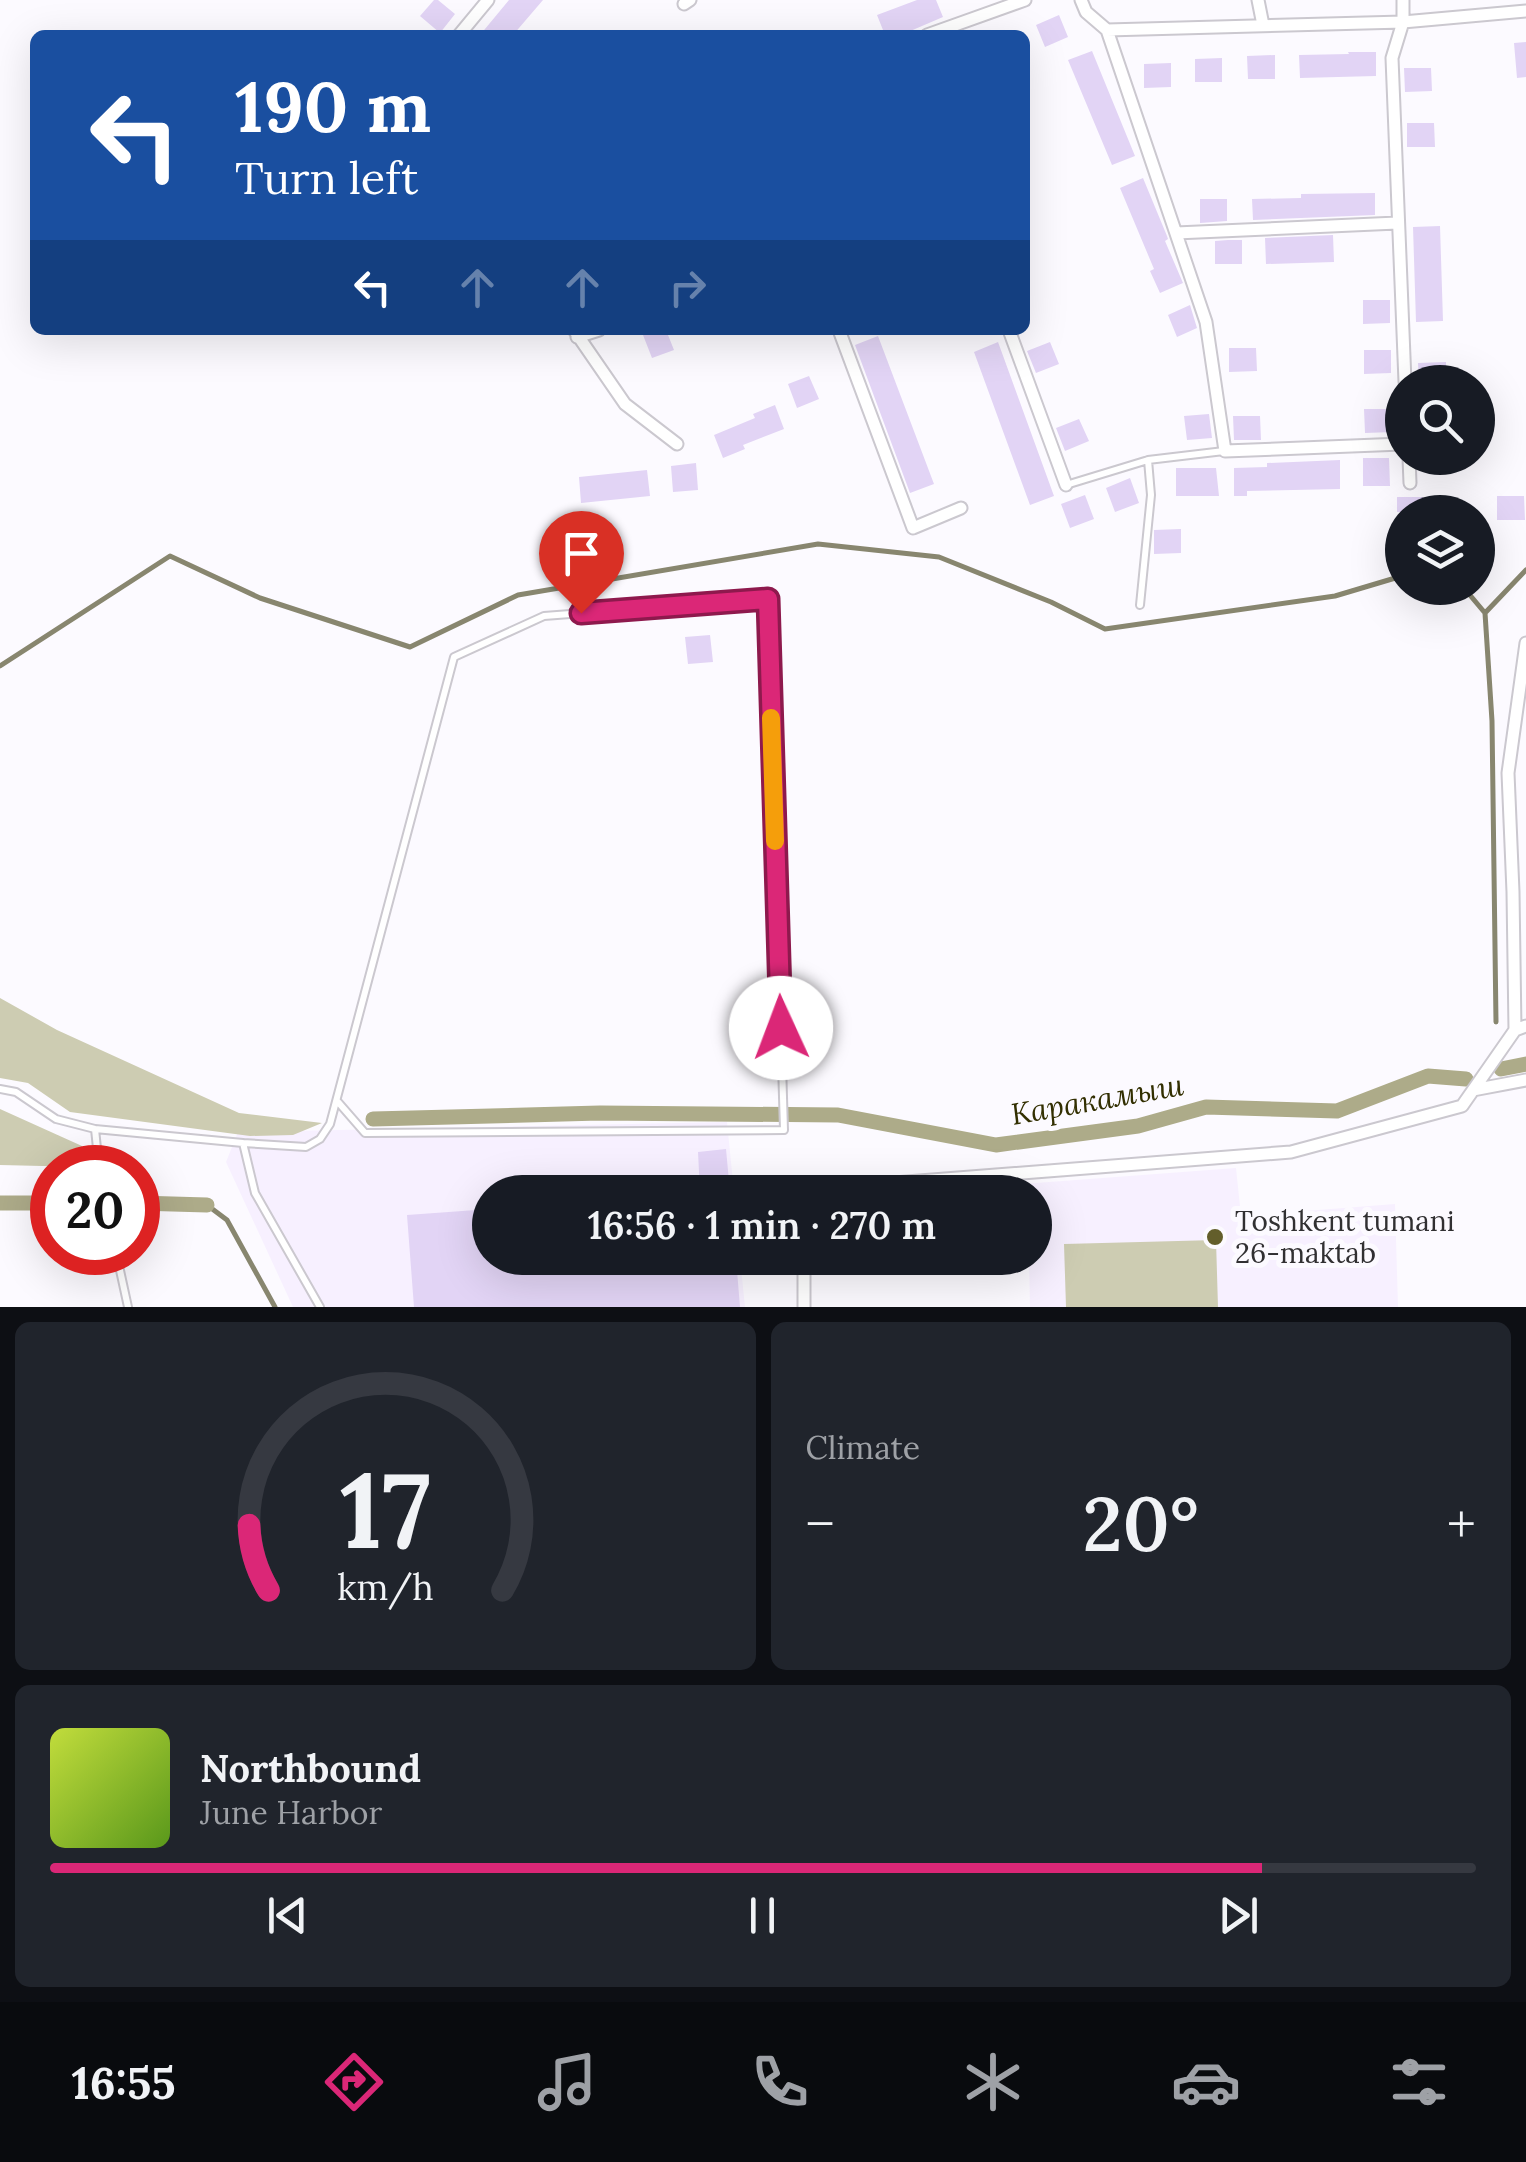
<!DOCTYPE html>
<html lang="en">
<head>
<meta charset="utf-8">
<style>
	:root { --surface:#171b24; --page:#20242c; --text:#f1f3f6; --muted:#9ea1a6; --line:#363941; --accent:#db2777 }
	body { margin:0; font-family:Lora,serif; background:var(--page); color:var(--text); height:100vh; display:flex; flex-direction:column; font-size:38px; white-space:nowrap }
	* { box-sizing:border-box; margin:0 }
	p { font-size:32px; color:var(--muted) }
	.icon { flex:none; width:55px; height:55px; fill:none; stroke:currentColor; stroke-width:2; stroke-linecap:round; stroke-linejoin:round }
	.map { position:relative; height:1307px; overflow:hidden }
	.panel { display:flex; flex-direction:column; gap:15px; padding:15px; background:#0d0f14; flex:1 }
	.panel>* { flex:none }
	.guide { position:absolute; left:30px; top:30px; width:1000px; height:305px; border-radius:15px; box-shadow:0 10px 40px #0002; background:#1a4fa0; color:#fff; overflow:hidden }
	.buttons { position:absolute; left:1385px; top:365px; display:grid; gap:20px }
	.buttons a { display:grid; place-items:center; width:110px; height:110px; border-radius:50%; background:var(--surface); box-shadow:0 10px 40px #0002; font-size:50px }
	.speed { position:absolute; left:30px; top:1145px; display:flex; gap:20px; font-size:50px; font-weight:700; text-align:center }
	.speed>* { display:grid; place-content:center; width:130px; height:130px; border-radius:50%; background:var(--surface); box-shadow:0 10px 40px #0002; line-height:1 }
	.speed .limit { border:15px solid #d22; background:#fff; color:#111 }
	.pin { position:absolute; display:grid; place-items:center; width:85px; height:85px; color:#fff; margin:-102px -42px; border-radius:50% 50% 50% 0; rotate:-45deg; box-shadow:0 0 10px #0007 }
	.pin .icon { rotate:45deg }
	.me { position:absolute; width:110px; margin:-55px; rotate:358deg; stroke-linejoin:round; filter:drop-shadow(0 0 8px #0008) }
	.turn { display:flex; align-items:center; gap:35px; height:210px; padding:0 40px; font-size:45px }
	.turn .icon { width:130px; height:130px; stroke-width:2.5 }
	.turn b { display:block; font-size:70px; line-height:85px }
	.lanes { display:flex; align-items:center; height:95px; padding:0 40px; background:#0003; justify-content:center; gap:50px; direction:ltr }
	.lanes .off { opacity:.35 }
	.big { font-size:75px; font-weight:600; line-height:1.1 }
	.panel .tile { flex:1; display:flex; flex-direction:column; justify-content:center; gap:15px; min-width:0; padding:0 35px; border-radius:15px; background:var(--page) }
	.panel .dial { align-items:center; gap:0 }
	.dial svg { height:260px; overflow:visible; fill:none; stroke:var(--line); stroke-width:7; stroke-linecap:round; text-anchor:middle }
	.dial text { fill:var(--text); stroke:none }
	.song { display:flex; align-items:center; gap:30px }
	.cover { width:120px; height:120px; border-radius:15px; background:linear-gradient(135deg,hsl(70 70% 55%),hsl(90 70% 35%)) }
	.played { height:10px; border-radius:5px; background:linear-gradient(90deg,var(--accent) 85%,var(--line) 85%) }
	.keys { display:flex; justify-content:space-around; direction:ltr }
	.heat { display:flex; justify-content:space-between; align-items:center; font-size:55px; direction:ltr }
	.panel .tiles { flex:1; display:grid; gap:15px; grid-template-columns:1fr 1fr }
	.tile:last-child { grid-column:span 2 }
	.trip { position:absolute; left:472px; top:1175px; width:580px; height:100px; border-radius:50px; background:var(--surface); box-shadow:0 10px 40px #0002; font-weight:600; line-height:100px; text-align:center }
	.tabs { display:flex; height:160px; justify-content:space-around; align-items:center; background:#090b0e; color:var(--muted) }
	.tabs .icon { width:70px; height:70px }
	.tabs .active { color:var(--accent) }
	.tabs b { font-size:45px; color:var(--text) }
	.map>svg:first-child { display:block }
	.built { fill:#f7f0ff }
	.green { fill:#cdccb2 }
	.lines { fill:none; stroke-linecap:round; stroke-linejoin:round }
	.stream { stroke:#88866f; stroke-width:5 }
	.canal { stroke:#adab89; stroke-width:15 }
	.building { fill:#e2d4f5 }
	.service-casing { stroke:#cbc8cf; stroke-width:10 }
	.minor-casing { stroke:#cbc8cf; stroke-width:15 }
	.service { stroke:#fff; stroke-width:6 }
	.minor { stroke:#fff; stroke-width:11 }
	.route-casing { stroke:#8e194d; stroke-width:25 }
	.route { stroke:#db2777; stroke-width:18 }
	.slow { stroke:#f59e0b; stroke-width:18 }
	.poi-dot { fill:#635e2b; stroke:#fcfaff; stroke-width:4 }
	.labels { text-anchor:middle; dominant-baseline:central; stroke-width:10; stroke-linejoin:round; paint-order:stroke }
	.poi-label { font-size:28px; fill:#313032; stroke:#fcfaff; text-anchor:start }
	.water-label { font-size:30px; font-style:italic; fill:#322f01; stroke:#fcfaff }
</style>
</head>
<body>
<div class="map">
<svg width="1526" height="1307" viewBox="0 0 1526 1307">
	<rect width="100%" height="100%" fill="#fcfaff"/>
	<path class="built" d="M 727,1122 L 734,1192 L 490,1192 L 490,1258 L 740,1258 L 745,1307 L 293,1307 L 226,1162 L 238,1132 Z
		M 1236,1168 L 1241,1216 L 1395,1204 L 1398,1307 L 1030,1307 L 1029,1258 L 1035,1258 L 1035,1192 L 944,1192 L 944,1190 Z"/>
	<path class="green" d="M 0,998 L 57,1030 L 239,1113 L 322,1123 L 293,1135 L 250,1136 L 70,1112 L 28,1083 L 0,1078 Z
		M 0,1109 L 82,1146 L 85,1167 L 0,1165 Z
		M 1216,1240 L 1218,1307 L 1066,1307 L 1064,1244 Z"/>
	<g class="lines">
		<path class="stream" d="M 1464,588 L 1485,613
			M 0,666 L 170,556 L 260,598 L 410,647 L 518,595 L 818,544 L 939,557 L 1051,602 L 1105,629 L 1335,596 L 1402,576
			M 1496,1022 L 1492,721 L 1485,613 L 1526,570
			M 207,1205 L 227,1220 L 275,1307"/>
		<path class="canal" d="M 1501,1069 L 1526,1064
			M 373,1119 L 600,1113 L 838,1115 L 996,1145 L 1138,1126 L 1206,1107 L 1337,1111 L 1428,1076 L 1466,1079
			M 0,1203 L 52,1203
			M 138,1203 L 207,1205"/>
	</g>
	<path class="building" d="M 434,0 L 438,0 L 455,14 L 440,33 L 420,16 Z
		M 509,0 L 543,0 L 513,35 L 480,35 Z
		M 917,0 L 936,0 L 943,17 L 901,35 L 885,35 L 877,15 Z
		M 1059,15 L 1068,37 L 1045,47 L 1036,25 Z
		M 1526,42 L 1526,77 L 1517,78 L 1514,43 Z
		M 1092,51 L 1135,156 L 1112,165 L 1068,60 Z
		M 1348,52 L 1376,52 L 1376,76 L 1300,78 L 1299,55 L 1349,54 Z
		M 1275,55 L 1275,79 L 1248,79 L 1247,56 Z
		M 1222,58 L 1222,82 L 1195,82 L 1195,59 Z
		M 1171,63 L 1171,87 L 1144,88 L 1144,64 Z
		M 1404,68 L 1431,68 L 1432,91 L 1405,92 Z
		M 1407,123 L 1434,123 L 1435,147 L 1407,147 Z
		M 1143,178 L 1167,236 L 1168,239 L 1165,241 L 1183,283 L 1160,293 L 1150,271 L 1154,269 L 1120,188 Z
		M 1375,193 L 1375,215 L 1253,220 L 1252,199 L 1301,198 L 1301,194 Z
		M 1200,199 L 1227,199 L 1227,221 L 1200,223 Z
		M 1440,226 L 1443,321 L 1416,322 L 1413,227 Z
		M 1333,235 L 1334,262 L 1266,264 L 1265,238 Z
		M 1228,240 L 1242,240 L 1242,264 L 1215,264 L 1215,241 Z
		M 1363,300 L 1390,300 L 1390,323 L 1363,324 Z
		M 1190,305 L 1197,328 L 1177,337 L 1168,315 Z
		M 655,330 L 666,330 L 674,350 L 652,358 L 643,335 Z
		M 878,336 L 934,484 L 910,493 L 855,345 Z
		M 998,342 L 1054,496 L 1030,505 L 974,352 Z
		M 1050,342 L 1059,364 L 1036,373 L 1027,351 Z
		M 1229,348 L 1256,348 L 1257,371 L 1229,372 Z
		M 1364,350 L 1391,350 L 1391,373 L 1364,374 Z
		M 1446,362 L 1446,382 L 1419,382 L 1418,363 Z
		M 809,376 L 819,399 L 797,408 L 788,384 Z
		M 775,405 L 784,429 L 743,445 L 745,449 L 723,458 L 714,435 L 755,418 L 753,414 Z
		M 1364,409 L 1391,409 L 1392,432 L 1365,433 Z
		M 1209,414 L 1212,438 L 1187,440 L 1184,416 Z
		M 1233,416 L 1260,416 L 1261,440 L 1234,440 Z
		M 1079,419 L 1089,441 L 1065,451 L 1056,428 Z
		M 1363,458 L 1389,458 L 1390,486 L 1363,486 Z
		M 1340,460 L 1340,489 L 1247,491 L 1247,496 L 1234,496 L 1234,468 L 1267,467 L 1267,463 Z
		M 696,463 L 698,490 L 673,492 L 671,466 Z
		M 1176,468 L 1216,468 L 1219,496 L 1176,496 Z
		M 647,470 L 650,496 L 581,503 L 579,477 Z
		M 1130,478 L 1139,503 L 1115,512 L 1106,488 Z
		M 1085,495 L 1094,519 L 1070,528 L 1061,504 Z
		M 1497,496 L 1524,496 L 1525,520 L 1497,520 Z
		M 1397,497 L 1423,497 L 1423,512 L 1397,512 Z
		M 1181,529 L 1181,553 L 1154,554 L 1154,530 Z
		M 710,635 L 713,662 L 688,664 L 685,637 Z
		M 726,1149 L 730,1192 L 700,1192 L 698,1152 Z
		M 490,1209 L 490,1258 L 736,1258 L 740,1307 L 414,1307 L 407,1215 Z"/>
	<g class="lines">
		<g class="service-casing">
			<path id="service" d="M 1066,485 L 1148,460 L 1224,451
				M 1140,605 L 1151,495 L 1148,460
				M 0,1089 L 16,1092 L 56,1119 L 95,1129 L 243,1143 L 255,1193 L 320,1307
				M 95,1129 L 99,1168
				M 243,1143 L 306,1147 L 320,1139 L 330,1124 L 454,657 L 544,616 L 768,599 L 784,1130 L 365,1133 L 338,1102
				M 116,1252 L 128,1307"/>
		</g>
		<g class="minor-casing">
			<path id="minor" d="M 1081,0 L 1086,12 L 1107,30 L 1206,322 L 1225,451 L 1402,444
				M 1258,0 L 1263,25
				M 1403,0 L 1403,22 L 1392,58 L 1405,382
				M 684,4 L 690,0
				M 1107,30 L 1403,22 L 1526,11
				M 459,35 L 488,0
				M 927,35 L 1025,0
				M 1176,233 L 1397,223
				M 574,330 L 625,404 L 677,444
				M 839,330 L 913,528 L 961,508
				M 1009,330 L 1066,485
				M 577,337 L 599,330
				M 1409,458 L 1410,483
				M 1515,1030 L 1513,892 L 1508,773 L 1526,643
				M 1473,1090 L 1526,1080
				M 804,1192 L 804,1190 L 1291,1152 L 1462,1106 L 1515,1030 L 1526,1026
				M 804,1307 L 804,1258"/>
		</g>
		<use href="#service" class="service"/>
		<use href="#minor" class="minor"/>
	</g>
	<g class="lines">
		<g class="route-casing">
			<path id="route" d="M 581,613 L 768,599 L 781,1028"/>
		</g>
		<use href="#route" class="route"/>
		<path class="slow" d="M 771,718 L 775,841"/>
	</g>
	<circle class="poi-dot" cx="1215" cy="1237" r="10"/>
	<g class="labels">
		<g class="poi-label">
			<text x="1235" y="1221">Toshkent tumani<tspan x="1235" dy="32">26-maktab</tspan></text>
		</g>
		<g class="water-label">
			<text transform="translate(1097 1099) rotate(-10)">Каракамыш</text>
		</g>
	</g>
</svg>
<div class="buttons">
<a><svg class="icon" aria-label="search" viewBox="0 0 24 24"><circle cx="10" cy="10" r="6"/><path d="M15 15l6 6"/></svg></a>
<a><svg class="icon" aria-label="layers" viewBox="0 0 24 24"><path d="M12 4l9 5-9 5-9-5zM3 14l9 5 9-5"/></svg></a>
</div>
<div class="speed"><div class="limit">20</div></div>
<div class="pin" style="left:581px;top:613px;background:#d93025"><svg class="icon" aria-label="arrive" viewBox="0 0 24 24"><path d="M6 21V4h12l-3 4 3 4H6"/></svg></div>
<svg class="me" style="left:781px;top:1028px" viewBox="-20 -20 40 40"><circle r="19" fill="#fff"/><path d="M0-13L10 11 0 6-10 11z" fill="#db2777"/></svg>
<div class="trip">16:56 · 1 min · 270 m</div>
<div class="guide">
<div class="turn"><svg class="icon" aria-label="left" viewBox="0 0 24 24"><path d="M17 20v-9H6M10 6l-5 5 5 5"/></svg><div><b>190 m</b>Turn left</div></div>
<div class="lanes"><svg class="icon" aria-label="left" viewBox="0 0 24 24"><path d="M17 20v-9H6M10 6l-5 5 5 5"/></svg><svg class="icon off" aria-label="ahead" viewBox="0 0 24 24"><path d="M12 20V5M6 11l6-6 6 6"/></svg><svg class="icon off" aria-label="ahead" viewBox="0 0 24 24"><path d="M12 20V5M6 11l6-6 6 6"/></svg><svg class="icon off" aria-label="right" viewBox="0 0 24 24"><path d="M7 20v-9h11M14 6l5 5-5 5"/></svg></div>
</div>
</div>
<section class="panel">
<div class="tiles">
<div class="tile dial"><svg viewBox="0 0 100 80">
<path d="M14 69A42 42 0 1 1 86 69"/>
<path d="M14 69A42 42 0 0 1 8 49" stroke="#db2777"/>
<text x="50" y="56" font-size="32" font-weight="700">17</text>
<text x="50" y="72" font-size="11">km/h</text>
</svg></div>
<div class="tile"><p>Climate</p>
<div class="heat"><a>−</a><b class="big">20°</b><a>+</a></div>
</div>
<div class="tile">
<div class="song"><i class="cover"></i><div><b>Northbound</b><p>June Harbor</p></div></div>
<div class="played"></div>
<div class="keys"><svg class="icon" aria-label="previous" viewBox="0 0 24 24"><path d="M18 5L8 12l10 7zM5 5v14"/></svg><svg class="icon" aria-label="pause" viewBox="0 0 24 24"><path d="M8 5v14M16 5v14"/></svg><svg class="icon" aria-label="next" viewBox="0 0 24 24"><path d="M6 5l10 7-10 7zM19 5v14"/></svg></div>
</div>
</div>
</section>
<nav class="tabs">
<b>16:55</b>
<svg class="icon active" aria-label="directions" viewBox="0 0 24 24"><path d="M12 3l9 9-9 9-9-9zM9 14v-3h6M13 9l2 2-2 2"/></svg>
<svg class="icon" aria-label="music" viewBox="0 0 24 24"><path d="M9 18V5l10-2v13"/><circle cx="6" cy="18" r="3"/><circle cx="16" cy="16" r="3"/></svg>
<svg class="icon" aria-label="phone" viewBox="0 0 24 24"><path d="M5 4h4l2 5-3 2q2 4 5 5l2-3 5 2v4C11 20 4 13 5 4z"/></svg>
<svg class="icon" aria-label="climate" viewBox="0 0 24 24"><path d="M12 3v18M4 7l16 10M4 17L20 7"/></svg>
<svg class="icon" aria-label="car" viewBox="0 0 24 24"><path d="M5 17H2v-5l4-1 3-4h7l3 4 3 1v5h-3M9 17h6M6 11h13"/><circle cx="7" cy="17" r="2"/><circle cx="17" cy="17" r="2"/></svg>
<svg class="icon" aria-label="filters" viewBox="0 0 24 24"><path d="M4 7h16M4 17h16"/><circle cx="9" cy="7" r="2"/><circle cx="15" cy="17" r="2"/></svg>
</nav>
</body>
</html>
